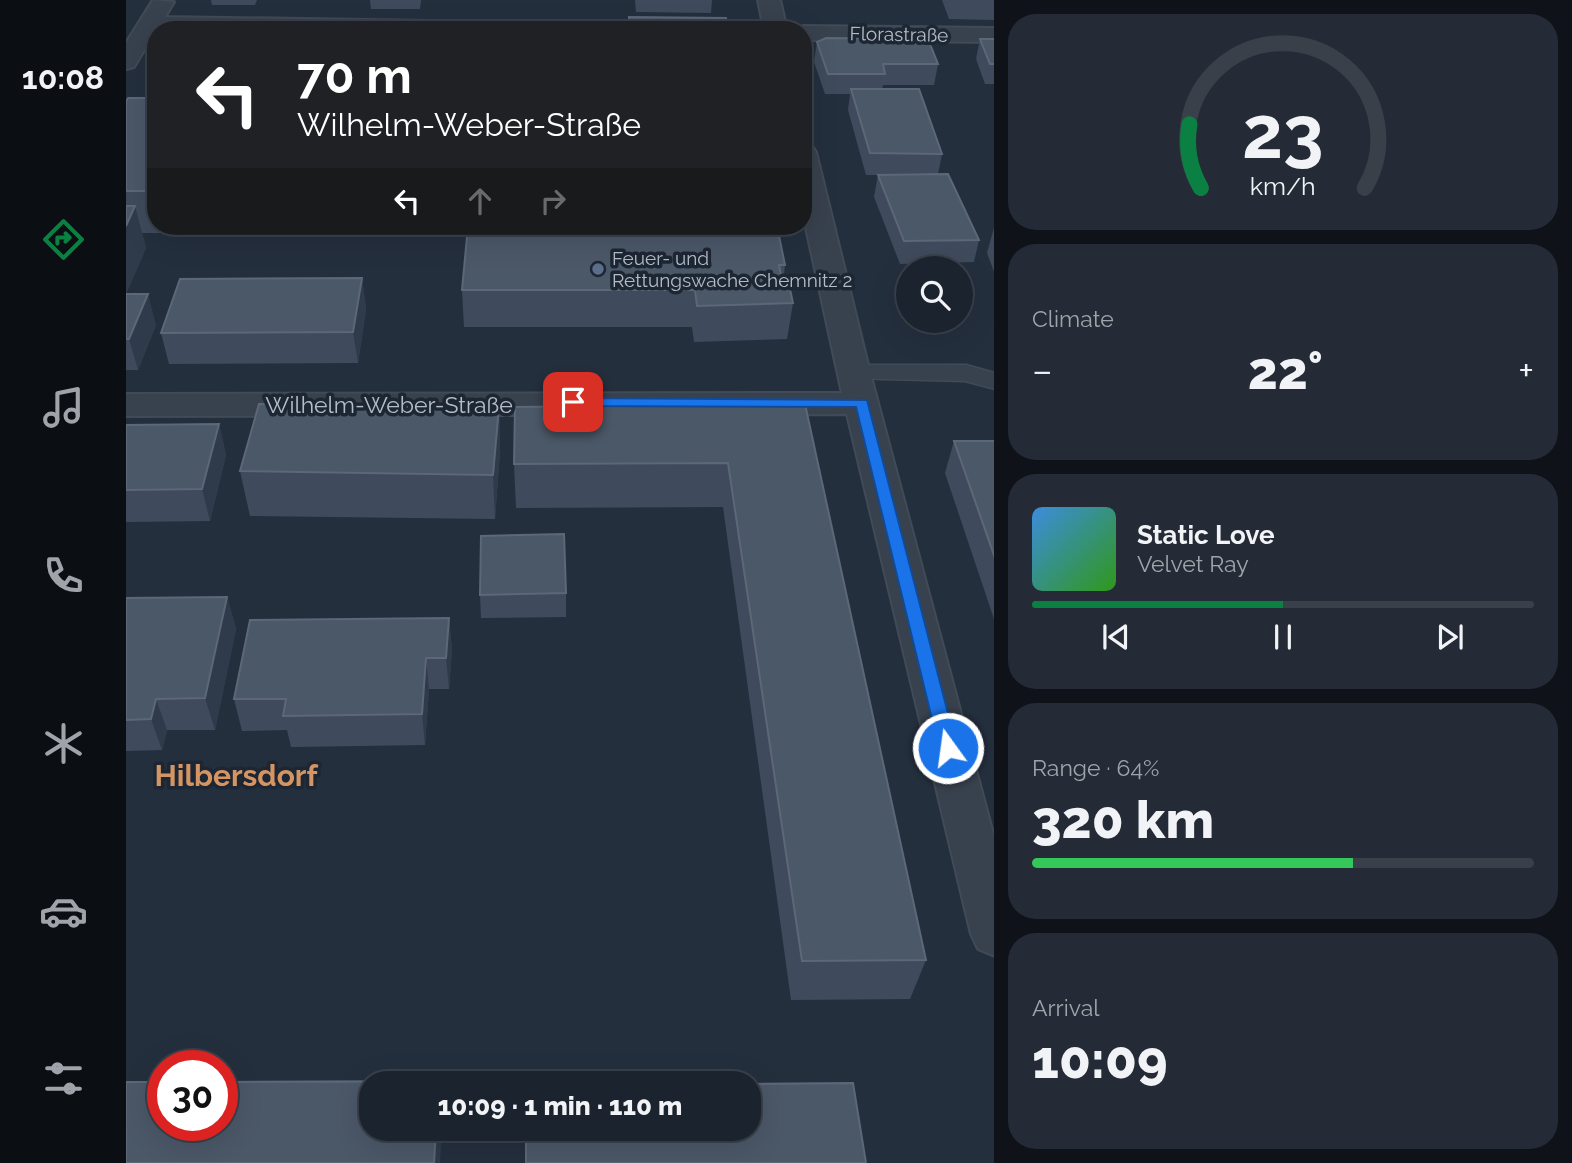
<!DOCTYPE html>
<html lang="en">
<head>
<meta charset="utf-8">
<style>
	:root { --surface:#1b232e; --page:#242b36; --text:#f1f3f6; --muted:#a0a4aa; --line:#39404a; --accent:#0b8043 }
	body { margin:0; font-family:Raleway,sans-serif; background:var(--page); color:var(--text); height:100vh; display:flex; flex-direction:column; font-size:26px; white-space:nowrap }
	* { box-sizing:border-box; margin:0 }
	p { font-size:23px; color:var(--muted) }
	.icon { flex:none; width:38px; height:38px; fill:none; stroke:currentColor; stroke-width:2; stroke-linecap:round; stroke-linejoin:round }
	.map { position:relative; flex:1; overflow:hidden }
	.drawer { display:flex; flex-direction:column; gap:14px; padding:14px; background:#0f1319; width:578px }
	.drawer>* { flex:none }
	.guide { position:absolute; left:21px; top:21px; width:665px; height:214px; border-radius:28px; box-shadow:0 7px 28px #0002,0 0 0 2px var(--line); background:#202124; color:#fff; overflow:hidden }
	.fabs { position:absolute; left:770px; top:256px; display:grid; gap:14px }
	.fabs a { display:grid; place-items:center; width:77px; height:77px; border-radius:50%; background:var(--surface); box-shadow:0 7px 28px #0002,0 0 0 2px var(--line); font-size:35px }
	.speed { position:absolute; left:21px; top:1050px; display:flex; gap:14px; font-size:35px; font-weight:700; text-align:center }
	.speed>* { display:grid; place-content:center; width:91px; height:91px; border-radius:50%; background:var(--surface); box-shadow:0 7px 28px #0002,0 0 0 2px var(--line); line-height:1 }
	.speed .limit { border:10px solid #d22; background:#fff; color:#111 }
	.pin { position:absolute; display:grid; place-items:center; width:60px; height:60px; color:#fff; margin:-30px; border-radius:14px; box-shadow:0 4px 10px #0006 }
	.me { position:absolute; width:77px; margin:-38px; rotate:346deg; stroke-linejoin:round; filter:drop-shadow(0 0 5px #0008) }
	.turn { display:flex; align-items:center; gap:24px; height:147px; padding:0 35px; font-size:32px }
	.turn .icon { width:91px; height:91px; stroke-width:2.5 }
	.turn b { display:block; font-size:49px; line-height:60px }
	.lanes { display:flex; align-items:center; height:66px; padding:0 35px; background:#0003; justify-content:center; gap:35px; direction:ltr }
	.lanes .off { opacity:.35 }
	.big { font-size:52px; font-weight:800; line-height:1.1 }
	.drawer .widget { flex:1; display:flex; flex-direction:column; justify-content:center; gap:10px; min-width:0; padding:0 24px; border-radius:28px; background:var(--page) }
	.drawer .dial { align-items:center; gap:0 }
	.dial svg { height:182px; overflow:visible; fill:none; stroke:var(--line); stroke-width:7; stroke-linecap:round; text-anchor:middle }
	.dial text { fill:var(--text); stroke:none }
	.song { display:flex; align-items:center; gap:21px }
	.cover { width:84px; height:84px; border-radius:10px; background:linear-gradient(135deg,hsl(210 70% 55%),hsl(110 70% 35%)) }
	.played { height:7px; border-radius:4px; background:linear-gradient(90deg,var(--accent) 50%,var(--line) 50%) }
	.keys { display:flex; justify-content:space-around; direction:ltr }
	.heat { display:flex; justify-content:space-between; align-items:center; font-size:38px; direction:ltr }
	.charge { height:10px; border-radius:5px; background:linear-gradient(90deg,#34c759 64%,var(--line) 0) }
	.trip { position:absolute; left:233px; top:1071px; width:402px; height:70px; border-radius:28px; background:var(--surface); box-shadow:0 7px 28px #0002,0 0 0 2px var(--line); font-weight:800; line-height:70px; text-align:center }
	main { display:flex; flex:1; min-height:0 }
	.tabs { display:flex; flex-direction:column; width:126px; justify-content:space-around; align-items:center; background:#0b0e12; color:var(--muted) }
	.tabs .icon { width:49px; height:49px }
	.tabs .active { color:var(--accent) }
	.tabs b { font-size:32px; color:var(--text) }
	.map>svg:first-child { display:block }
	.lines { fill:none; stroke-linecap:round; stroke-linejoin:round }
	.service-casing { stroke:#414a57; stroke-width:3 }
	.minor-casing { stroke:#414a57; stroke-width:4 }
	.service { fill:#38414e; fill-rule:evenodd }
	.minor { fill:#38414e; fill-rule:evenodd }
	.wall { fill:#3f4b5c }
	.shaded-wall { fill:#2f3b4b }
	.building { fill:#4b5868; stroke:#5c6777; stroke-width:2 }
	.route { fill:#1a73e8; stroke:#114b97; stroke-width:2 }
	.service-dot { fill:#5c6f8a; stroke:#1d2633; stroke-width:2.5 }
	.labels { text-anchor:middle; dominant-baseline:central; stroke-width:7; stroke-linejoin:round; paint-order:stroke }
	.far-street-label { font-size:19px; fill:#b4bcc9; stroke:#1d2633 }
	.far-poi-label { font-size:19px; fill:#b4bcc9; stroke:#1d2633; text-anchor:start }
	.street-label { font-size:23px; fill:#b4bcc9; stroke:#1d2633 }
	.district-label { font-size:30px; font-weight:bold; fill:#d59563; stroke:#1d2633 }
</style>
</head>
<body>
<main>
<nav class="tabs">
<b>10:08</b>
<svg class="icon active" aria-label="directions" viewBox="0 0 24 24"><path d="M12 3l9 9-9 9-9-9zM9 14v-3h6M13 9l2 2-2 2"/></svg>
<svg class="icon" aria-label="music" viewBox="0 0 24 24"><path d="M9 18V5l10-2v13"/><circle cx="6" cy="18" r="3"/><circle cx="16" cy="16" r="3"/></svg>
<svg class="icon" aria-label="phone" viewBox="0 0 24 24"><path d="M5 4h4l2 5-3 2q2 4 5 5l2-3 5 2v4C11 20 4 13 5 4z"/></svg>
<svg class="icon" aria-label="climate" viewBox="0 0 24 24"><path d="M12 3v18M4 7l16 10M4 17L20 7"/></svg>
<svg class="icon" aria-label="car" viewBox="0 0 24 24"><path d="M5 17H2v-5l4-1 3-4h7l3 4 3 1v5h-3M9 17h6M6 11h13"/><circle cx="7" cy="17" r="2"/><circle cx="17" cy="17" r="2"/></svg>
<svg class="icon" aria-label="filters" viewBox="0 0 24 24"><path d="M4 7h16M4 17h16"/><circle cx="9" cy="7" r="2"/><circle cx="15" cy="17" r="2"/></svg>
</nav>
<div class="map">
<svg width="869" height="1163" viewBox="0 0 869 1163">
	<rect width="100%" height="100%" fill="#242f3e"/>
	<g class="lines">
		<g class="service-casing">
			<path id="service" d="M 728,365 L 840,365 L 869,373 L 869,389 L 839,381 L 719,378 L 715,373 L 719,368 Z"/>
		</g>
		<g class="minor-casing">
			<path id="minor" d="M 27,0 L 48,2 L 39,17 L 428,23 L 436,25 L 439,30 L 30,30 L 8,67 L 0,69 L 0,43 Z
				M 632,0 L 654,0 L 661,30 L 638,30 Z
				M 677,26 L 869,28 L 869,42 L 677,40 L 677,30 L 668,30 Z
				M 677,144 L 686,146 L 690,152 L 744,373 L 869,841 L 869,956 L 852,949 L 845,934 L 721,414 L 0,416 L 0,394 L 716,393 L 677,214 Z"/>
		</g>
		<use href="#service" class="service"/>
		<use href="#minor" class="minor"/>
	</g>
	<path class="wall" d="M 85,0 L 131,0 L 129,5 L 86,5 Z
		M 244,0 L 295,0 L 294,9 L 245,9 Z
		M 509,0 L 586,0 L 585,13 L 510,12 Z
		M 816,0 L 869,0 L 869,20 L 823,19 Z
		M 854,39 L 869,39 L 869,84 L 859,84 L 850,59 Z
		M 691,42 L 812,64 L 808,85 L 757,85 L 756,89 L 816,154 L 812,174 L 853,240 L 848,262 L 774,264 L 748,197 L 752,175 L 766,175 L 740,175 L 722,110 L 724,94 L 699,94 L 688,62 Z
		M 30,98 L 30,226 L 44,226 L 41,233 L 16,233 L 20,248 L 0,294 L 0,102 Z
		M 869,224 L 869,274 L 861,253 Z
		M 659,265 L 658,275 L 667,303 L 661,339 L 568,342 L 566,327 L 338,327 L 336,290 Z
		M 236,278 L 240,309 L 232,363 L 43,364 L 35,333 Z
		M 0,294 L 30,325 L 12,370 L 0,370 Z
		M 679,404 L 800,960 L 784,999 L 665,1000 L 597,507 L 390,508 L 388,464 Z
		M 373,407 L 374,451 L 369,519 L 124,516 L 114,471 Z
		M 93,424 L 100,455 L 84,521 L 0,522 L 0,425 Z
		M 828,441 L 869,441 L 869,622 L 819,473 Z
		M 440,593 L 440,617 L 355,618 L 354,595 Z
		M 101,597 L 110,629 L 89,730 L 41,730 L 36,750 L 0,751 L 0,598 Z
		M 323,618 L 326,650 L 323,689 L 303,689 L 299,745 L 165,747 L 161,730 L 116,731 L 108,699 Z"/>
	<path class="shaded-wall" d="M 9,206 L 20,248 L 0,294 L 0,226 Z
		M 236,278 L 240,309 L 232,363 L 227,332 Z
		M 22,294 L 30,325 L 12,370 L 3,339 Z
		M 373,407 L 374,451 L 369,519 L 367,475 Z
		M 93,424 L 100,455 L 84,521 L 76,489 Z
		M 101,597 L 110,629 L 89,730 L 79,698 Z
		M 323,618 L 326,650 L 323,689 L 320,658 Z
		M 300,658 L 303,689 L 299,745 L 296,714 Z
		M 30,699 L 41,730 L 36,750 L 25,719 Z
		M 310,1129 L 316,1129 L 314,1163 L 308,1163 Z"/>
	<path class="building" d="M 503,17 L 600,18 L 602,30 L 503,30 Z
		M 56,29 L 150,30 L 55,30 Z
		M 700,38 L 802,39 L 812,64 L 757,64 L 759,74 L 702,74 L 691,42 Z
		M 854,39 L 869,39 L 869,64 L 864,64 Z
		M 725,89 L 793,89 L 816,154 L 744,153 Z
		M 2,98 L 30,98 L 30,191 L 0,191 L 0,102 Z
		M 822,174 L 853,240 L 778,241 L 752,175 Z
		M 0,206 L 9,206 L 0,226 Z
		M 342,226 L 651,226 L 659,265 L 653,265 L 655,275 L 661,275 L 667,303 L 571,306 L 569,290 L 336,290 Z
		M 236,278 L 227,332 L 35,333 L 54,279 Z
		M 0,294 L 22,294 L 3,339 L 0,339 Z
		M 133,404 L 373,407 L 367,475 L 114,471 Z
		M 679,404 L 800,960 L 676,961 L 602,463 L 388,464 L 389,407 Z
		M 93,424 L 76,489 L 0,490 L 0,425 Z
		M 828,441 L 869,441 L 869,558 Z
		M 438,534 L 440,593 L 354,595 L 355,536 Z
		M 101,597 L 79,698 L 30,699 L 25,719 L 0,720 L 0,598 Z
		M 323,618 L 320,658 L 300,658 L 296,714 L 157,716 L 160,699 L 108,699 L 124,620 Z
		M 313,1081 L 313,1083 L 245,1083 L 245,1129 L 310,1129 L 308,1163 L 0,1163 L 0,1082 L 37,1082 L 37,1125 L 96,1125 L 96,1082 Z
		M 727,1083 L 740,1163 L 400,1163 L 400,1129 L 623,1129 L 623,1084 Z"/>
	<path class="route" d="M 447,398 L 741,400 L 831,748 L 828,754 L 822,756 L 816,754 L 813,748 L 730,407 L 442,406 L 442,399 Z"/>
	<circle class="service-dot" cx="472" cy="269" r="7"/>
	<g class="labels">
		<g class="far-street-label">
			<text transform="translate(773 34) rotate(1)">Florastraße</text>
		</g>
		<g class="far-poi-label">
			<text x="486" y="258">Feuer- und<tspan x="486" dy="22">Rettungswache Chemnitz 2</tspan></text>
		</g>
		<g class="street-label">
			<text x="263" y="404">Wilhelm-Weber-Straße</text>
		</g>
		<g class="district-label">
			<text x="110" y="775">Hilbersdorf</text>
		</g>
	</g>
</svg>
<div class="fabs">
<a><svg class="icon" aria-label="search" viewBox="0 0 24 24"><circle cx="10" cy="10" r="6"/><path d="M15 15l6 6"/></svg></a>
</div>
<div class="speed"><div class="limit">30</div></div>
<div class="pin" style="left:447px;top:402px;background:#d93025"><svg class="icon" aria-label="arrive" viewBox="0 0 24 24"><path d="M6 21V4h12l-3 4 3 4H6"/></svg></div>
<svg class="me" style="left:822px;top:748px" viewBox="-20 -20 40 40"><circle r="17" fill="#1a73e8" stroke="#fff" stroke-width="3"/><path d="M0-11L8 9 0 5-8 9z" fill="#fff"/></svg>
<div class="trip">10:09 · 1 min · 110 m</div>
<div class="guide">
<div class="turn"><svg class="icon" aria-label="left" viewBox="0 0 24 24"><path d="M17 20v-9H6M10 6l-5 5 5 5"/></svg><div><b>70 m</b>Wilhelm-Weber-Straße</div></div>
<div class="lanes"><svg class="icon" aria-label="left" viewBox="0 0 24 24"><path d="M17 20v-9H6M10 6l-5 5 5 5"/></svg><svg class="icon off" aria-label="ahead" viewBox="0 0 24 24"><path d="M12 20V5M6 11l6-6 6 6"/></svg><svg class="icon off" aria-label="right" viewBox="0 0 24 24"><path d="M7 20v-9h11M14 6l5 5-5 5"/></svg></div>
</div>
</div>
<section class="drawer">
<div class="widget dial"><svg viewBox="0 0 100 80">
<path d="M14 69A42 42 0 1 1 86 69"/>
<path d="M14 69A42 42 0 0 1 9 41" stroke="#0b8043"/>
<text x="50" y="56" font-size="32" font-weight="700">23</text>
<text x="50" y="72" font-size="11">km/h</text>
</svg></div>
<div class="widget"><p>Climate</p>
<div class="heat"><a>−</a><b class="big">22°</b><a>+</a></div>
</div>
<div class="widget">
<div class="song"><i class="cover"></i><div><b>Static Love</b><p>Velvet Ray</p></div></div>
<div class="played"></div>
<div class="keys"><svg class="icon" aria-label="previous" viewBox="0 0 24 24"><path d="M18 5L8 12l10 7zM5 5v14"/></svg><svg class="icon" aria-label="pause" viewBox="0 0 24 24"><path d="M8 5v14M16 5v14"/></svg><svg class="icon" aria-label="next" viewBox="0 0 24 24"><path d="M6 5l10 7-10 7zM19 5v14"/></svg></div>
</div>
<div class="widget"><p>Range · 64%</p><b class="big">320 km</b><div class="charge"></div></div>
<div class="widget"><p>Arrival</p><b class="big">10:09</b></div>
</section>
</main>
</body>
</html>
